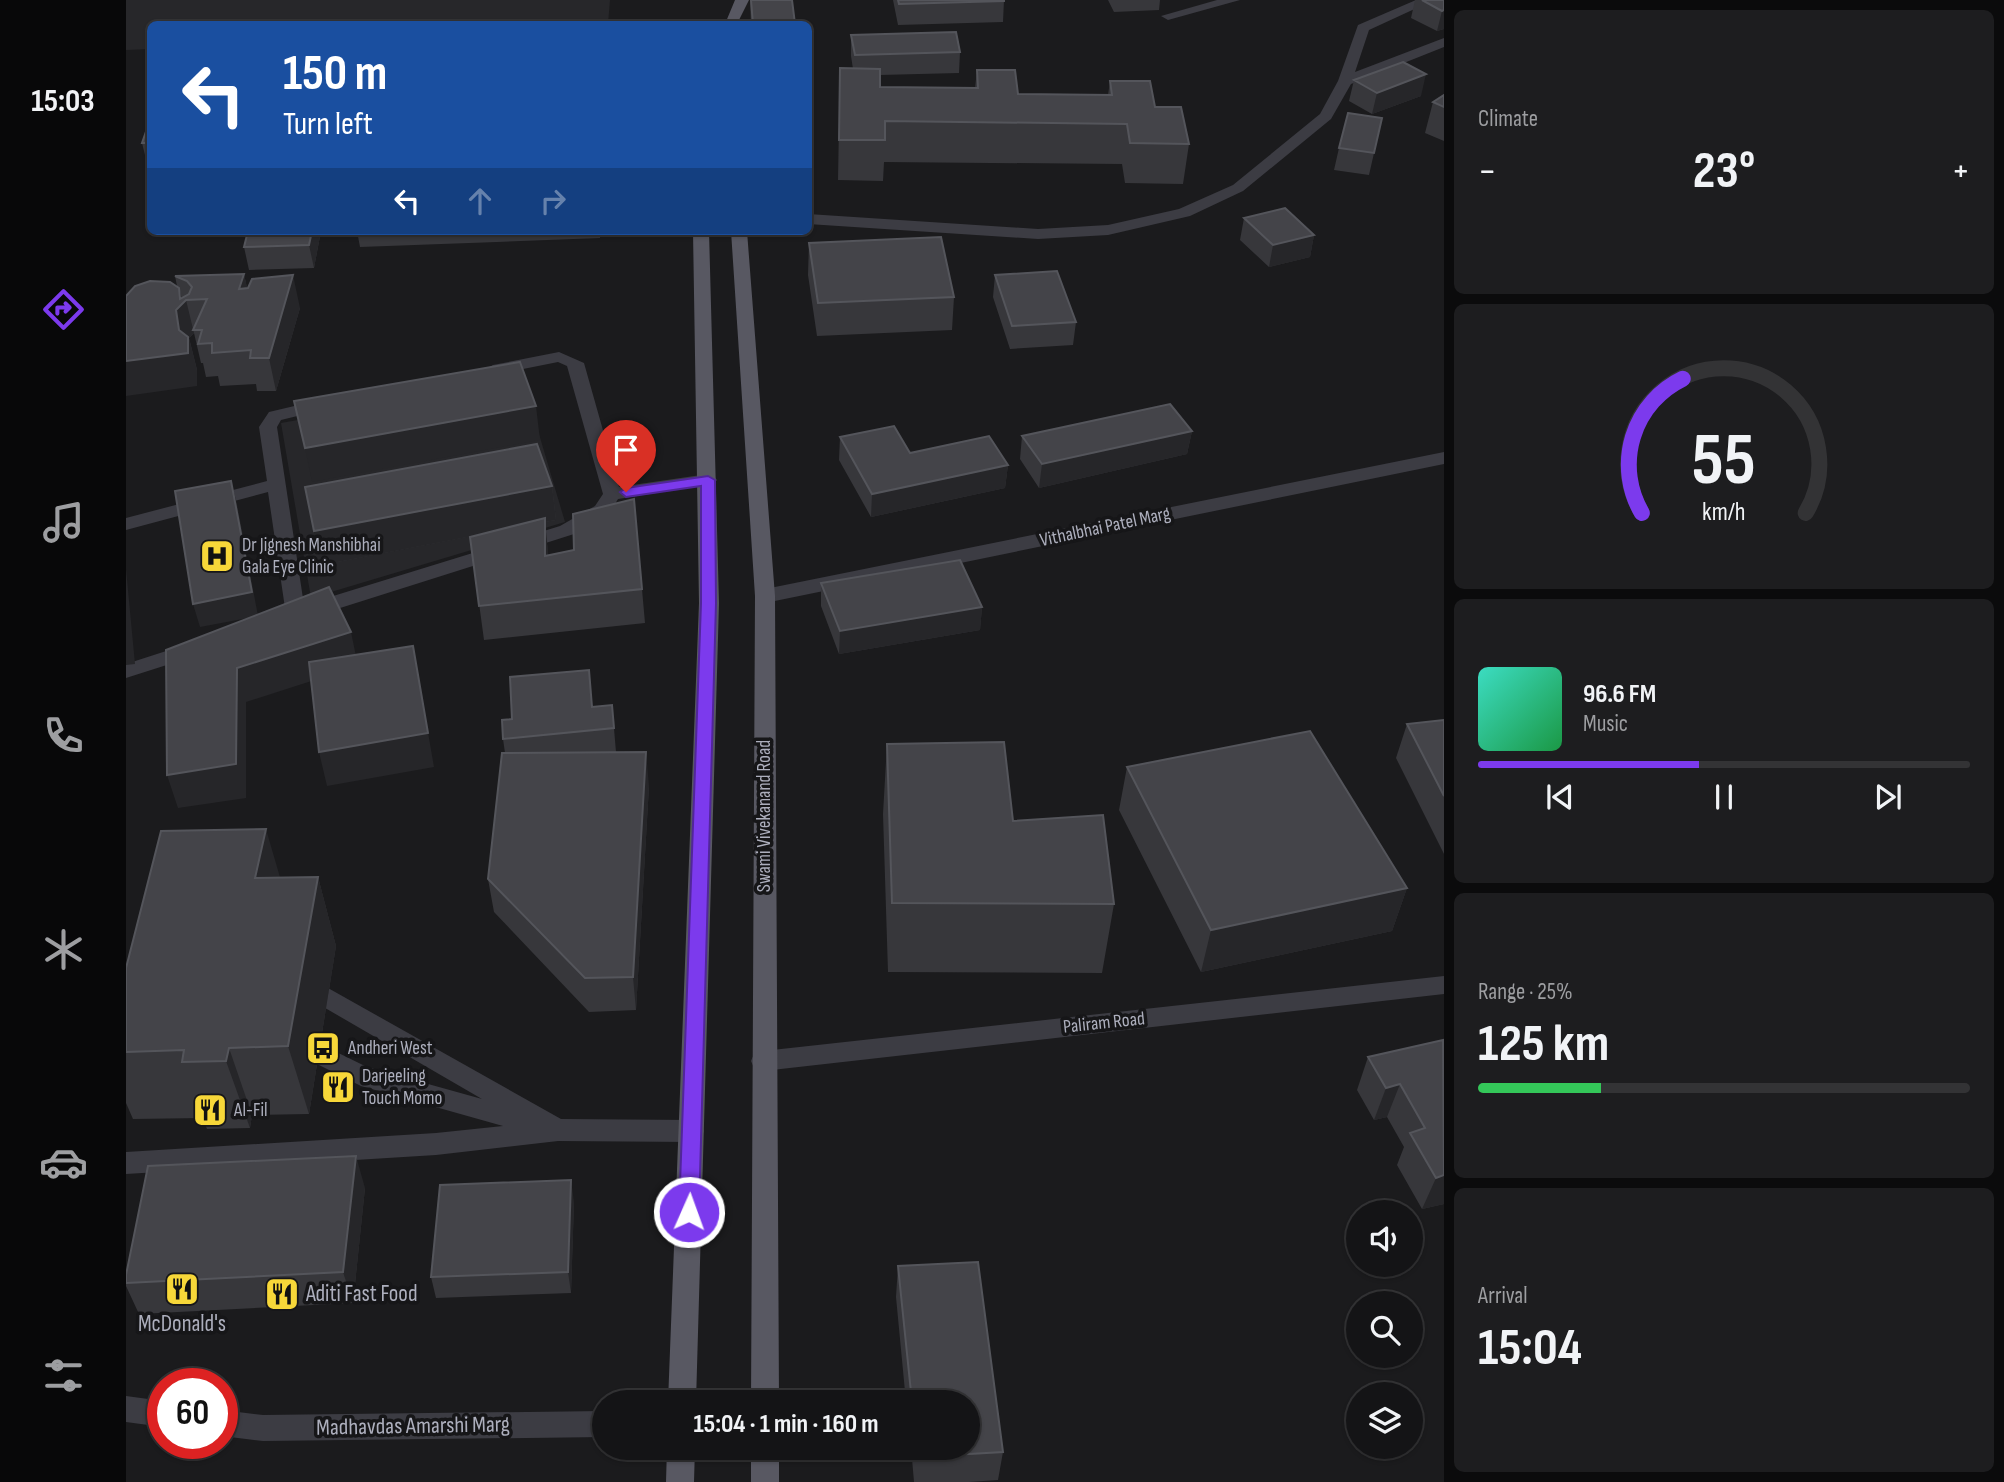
<!DOCTYPE html>
<html lang="en">
<head>
<meta charset="utf-8">
<style>
	:root { --surface:#141416; --page:#1d1d1f; --text:#f1f3f6; --muted:#9d9ea1; --line:#333335; --accent:#7c3aed }
	body { margin:0; font-family:"Sofia Sans Condensed",sans-serif; background:var(--page); color:var(--text); height:100vh; display:flex; flex-direction:column; font-size:26px; white-space:nowrap }
	* { box-sizing:border-box; margin:0 }
	p { font-size:23px; color:var(--muted) }
	.icon { flex:none; width:38px; height:38px; fill:none; stroke:currentColor; stroke-width:2; stroke-linecap:round; stroke-linejoin:round }
	.map { position:relative; flex:1; overflow:hidden }
	.drawer { display:flex; flex-direction:column; gap:10px; padding:10px; background:#0b0b0c; width:560px }
	.drawer>* { flex:none }
	.hud { position:absolute; left:21px; top:21px; width:665px; height:214px; border-radius:10px; box-shadow:0 2px 5px #0004,0 0 0 2px var(--line); background:#1a4fa0; color:#fff; overflow:hidden }
	.buttons { position:absolute; left:1220px; top:1200px; display:grid; gap:14px }
	.buttons a { display:grid; place-items:center; width:77px; height:77px; border-radius:50%; background:var(--surface); box-shadow:0 2px 5px #0004,0 0 0 2px var(--line); font-size:35px }
	.speed { position:absolute; left:21px; top:1368px; display:flex; gap:14px; font-size:35px; font-weight:700; text-align:center }
	.speed>* { display:grid; place-content:center; width:91px; height:91px; border-radius:50%; background:var(--surface); box-shadow:0 2px 5px #0004,0 0 0 2px var(--line); line-height:1 }
	.speed .limit { border:10px solid #d22; background:#fff; color:#111 }
	.pin { position:absolute; display:grid; place-items:center; width:60px; height:60px; color:#fff; margin:-72px -30px; border-radius:50% 50% 50% 0; rotate:-45deg; box-shadow:0 0 7px #0007 }
	.pin .icon { rotate:45deg }
	.me { position:absolute; width:77px; margin:-38px; rotate:2deg; stroke-linejoin:round; filter:drop-shadow(0 0 5px #0008) }
	.turn { display:flex; align-items:center; gap:24px; height:147px; padding:0 21px; font-size:32px }
	.turn .icon { width:91px; height:91px; stroke-width:2.5 }
	.turn b { display:block; font-size:49px; line-height:60px }
	.lanes { display:flex; align-items:center; height:66px; padding:0 21px; background:#0003; justify-content:center; gap:35px; direction:ltr }
	.lanes .off { opacity:.35 }
	.big { font-size:52px; font-weight:700; line-height:1.1 }
	.drawer .tile { flex:1; display:flex; flex-direction:column; justify-content:center; gap:10px; min-width:0; padding:0 24px; border-radius:10px; background:var(--page) }
	.drawer .dial { align-items:center; gap:0 }
	.dial svg { height:182px; overflow:visible; fill:none; stroke:var(--line); stroke-width:7; stroke-linecap:round; text-anchor:middle }
	.dial text { fill:var(--text); stroke:none }
	.song { display:flex; align-items:center; gap:21px }
	.cover { width:84px; height:84px; border-radius:10px; background:linear-gradient(135deg,hsl(170 70% 55%),hsl(140 70% 35%)) }
	.played { height:7px; border-radius:4px; background:linear-gradient(90deg,var(--accent) 45%,var(--line) 45%) }
	.keys { display:flex; justify-content:space-around; direction:ltr }
	.heat { display:flex; justify-content:space-between; align-items:center; font-size:38px; direction:ltr }
	.charge { height:10px; border-radius:5px; background:linear-gradient(90deg,#34c759 25%,var(--line) 0) }
	.trip { position:absolute; left:466px; top:1390px; width:388px; height:70px; border-radius:35px; background:var(--surface); box-shadow:0 2px 5px #0004,0 0 0 2px var(--line); font-weight:700; line-height:70px; text-align:center }
	main { display:flex; flex:1; min-height:0 }
	.menu { display:flex; flex-direction:column; width:126px; justify-content:space-around; align-items:center; background:#080809; color:var(--muted) }
	.menu .icon { width:49px; height:49px }
	.menu .current { color:var(--accent) }
	.menu b { font-size:32px; color:var(--text) }
	.map>svg:first-child { display:block }
	.built { fill:#27272a }
	.lines { fill:none; stroke-linecap:round; stroke-linejoin:round }
	.minor { fill:#3c3c43; fill-rule:evenodd }
	.major { fill:#585862; fill-rule:evenodd }
	.wall { fill:#37373b }
	.shaded-wall { fill:#262629 }
	.building { fill:#444449; stroke:#54555b; stroke-width:2 }
	.route { fill:#7c3aed; stroke:#51269a; stroke-width:2 }
	.labels { text-anchor:middle; dominant-baseline:central; stroke-width:7; stroke-linejoin:round; paint-order:stroke }
	.street-label { font-size:19px; fill:#adafbd; stroke:#161618 }
	.poi-label { font-size:19px; fill:#adafbd; stroke:#161618; text-anchor:start }
	.near-poi-label { font-size:23px; fill:#adafbd; stroke:#161618; text-anchor:start }
	.near-street-label { font-size:23px; fill:#adafbd; stroke:#161618 }
</style>
</head>
<body>
<main>
<nav class="menu">
<b>15:03</b>
<svg class="icon current" aria-label="directions" viewBox="0 0 24 24"><path d="M12 3l9 9-9 9-9-9zM9 14v-3h6M13 9l2 2-2 2"/></svg>
<svg class="icon" aria-label="music" viewBox="0 0 24 24"><path d="M9 18V5l10-2v13"/><circle cx="6" cy="18" r="3"/><circle cx="16" cy="16" r="3"/></svg>
<svg class="icon" aria-label="phone" viewBox="0 0 24 24"><path d="M5 4h4l2 5-3 2q2 4 5 5l2-3 5 2v4C11 20 4 13 5 4z"/></svg>
<svg class="icon" aria-label="climate" viewBox="0 0 24 24"><path d="M12 3v18M4 7l16 10M4 17L20 7"/></svg>
<svg class="icon" aria-label="car" viewBox="0 0 24 24"><path d="M5 17H2v-5l4-1 3-4h7l3 4 3 1v5h-3M9 17h6M6 11h13"/><circle cx="7" cy="17" r="2"/><circle cx="17" cy="17" r="2"/></svg>
<svg class="icon" aria-label="filters" viewBox="0 0 24 24"><path d="M4 7h16M4 17h16"/><circle cx="9" cy="7" r="2"/><circle cx="15" cy="17" r="2"/></svg>
</nav>
<div class="map">
<svg width="1318" height="1482" viewBox="0 0 1318 1482">
	<rect width="100%" height="100%" fill="#1b1b1d"/>
	<path class="built" d="M 0,0 L 484,0 L 482,24 L 24,24 L 24,49 L 0,50 Z
		M 397,380 L 439,522 L 185,598 L 155,423 Z"/>
	<g class="lines">
		<path class="minor" d="M 1091,0 L 1114,0 L 1042,20 L 1035,16 Z
			M 1290,0 L 1308,0 L 1243,30 L 1229,72 L 1318,38 L 1318,47 L 1225,84 L 1205,119 L 1117,191 L 1064,216 L 982,235 L 912,239 L 682,224 L 682,214 L 912,229 L 982,225 L 1053,209 L 1107,185 L 1194,114 L 1212,81 L 1232,25 Z
			M 433,352 L 458,363 L 493,487 L 582,474 L 588,476 L 591,480 L 588,484 L 492,499 L 483,514 L 448,534 L 192,615 L 180,615 L 170,622 L 160,615 L 142,492 L 0,530 L 0,518 L 141,481 L 133,427 L 143,412 L 198,399 L 204,400 L 207,404 L 204,408 L 155,420 L 151,427 L 178,605 L 434,526 L 469,506 L 477,494 L 441,366 L 432,362 L 367,375 L 358,370 L 367,365 Z
			M 1318,452 L 1318,464 L 639,603 L 629,596 L 639,589 Z
			M 65,643 L 72,645 L 75,650 L 72,655 L 0,678 L 0,664 Z
			M 1318,976 L 1318,994 L 637,1071 L 628,1068 L 625,1061 L 628,1054 L 637,1051 Z
			M 202,988 L 435,1119 L 566,1120 L 575,1123 L 578,1131 L 575,1139 L 566,1142 L 432,1141 L 310,1155 L 0,1174 L 0,1152 L 310,1133 L 377,1126 L 235,1086 L 183,1060 L 180,1053 L 183,1046 L 192,1043 L 241,1067 L 356,1099 L 194,1005 L 190,998 L 194,991 Z
			M 0,1396 L 37,1401 L 37,1427 L 0,1422 Z
			M 96,1410 L 137,1415 L 478,1411 L 478,1437 L 137,1441 L 96,1436 Z"/>
		<path class="major" d="M 609,0 L 623,0 L 611,24 L 599,24 Z
			M 567,231 L 583,231 L 593,603 L 570,1402 L 542,1402 L 573,603 Z
			M 605,231 L 621,231 L 649,596 L 653,1402 L 625,1402 L 629,596 Z
			M 541,1447 L 569,1447 L 568,1482 L 540,1482 Z
			M 625,1447 L 653,1447 L 653,1482 L 625,1482 Z"/>
	</g>
	<path class="wall" d="M 624,0 L 669,24 L 625,24 Z
		M 767,0 L 878,0 L 877,22 L 772,25 Z
		M 982,0 L 1034,0 L 1033,10 L 988,12 Z
		M 1289,0 L 1318,0 L 1318,29 L 1311,31 L 1285,18 Z
		M 725,35 L 834,52 L 833,73 L 754,75 L 754,87 L 849,88 L 851,70 L 892,94 L 982,95 L 984,81 L 1029,107 L 1063,144 L 1057,184 L 999,183 L 996,164 L 758,162 L 757,181 L 712,180 L 714,68 L 727,69 L 725,56 Z
		M 1228,80 L 1295,96 L 1246,114 L 1223,101 Z
		M 1318,95 L 1318,141 L 1299,133 L 1307,102 Z
		M 1256,118 L 1243,175 L 1208,170 L 1213,148 Z
		M 24,120 L 24,175 L 16,143 Z
		M 1118,218 L 1188,235 L 1184,257 L 1143,267 L 1114,240 Z
		M 122,231 L 195,231 L 188,268 L 123,270 L 118,247 Z
		M 231,231 L 474,231 L 474,238 L 234,247 Z
		M 683,243 L 828,297 L 826,330 L 691,336 L 682,275 Z
		M 118,274 L 121,288 L 174,308 L 150,391 L 131,391 L 130,384 L 94,386 L 92,376 L 80,377 L 77,363 L 75,363 L 68,333 L 63,338 L 71,370 L 71,386 L 49,276 Z
		M 869,275 L 950,322 L 947,345 L 884,349 L 867,297 Z
		M 1066,431 L 1061,454 L 913,488 L 894,459 L 896,436 Z
		M 714,437 L 784,453 L 882,465 L 879,488 L 745,517 L 713,460 Z
		M 411,444 L 426,486 L 430,520 L 419,522 L 422,555 L 448,550 L 447,514 L 508,499 L 519,623 L 358,640 L 344,537 L 356,534 L 196,565 L 179,487 Z
		M 695,583 L 856,607 L 854,630 L 713,654 L 695,606 Z
		M 486,705 L 490,752 L 523,786 L 510,1010 L 463,1012 L 368,912 L 362,879 L 379,753 L 377,739 L 466,707 Z
		M 1318,720 L 1318,854 L 1270,758 L 1281,724 Z
		M 761,744 L 887,821 L 988,904 L 976,973 L 762,972 L 757,814 Z
		M 1001,767 L 1281,888 L 1266,931 L 1075,972 L 993,810 Z
		M 192,877 L 210,946 L 183,1114 L 126,1115 L 124,1128 L 81,1129 L 77,1118 L 7,1119 L 0,1103 L 0,968 L 154,878 Z
		M 1317,1040 L 1318,1204 L 1296,1209 L 1271,1165 L 1278,1147 L 1261,1117 L 1248,1120 L 1231,1090 L 1242,1057 Z
		M 239,1188 L 227,1303 L 13,1314 L 0,1286 L 0,1275 Z
		M 448,1202 L 445,1293 L 310,1298 L 305,1277 Z
		M 772,1266 L 877,1452 L 872,1480 L 843,1482 L 788,1482 L 785,1447 L 842,1447 L 842,1402 L 780,1402 L 770,1297 Z"/>
	<path class="shaded-wall" d="M 1318,10 L 1318,29 L 1311,31 L 1316,11 Z
		M 1300,74 L 1295,96 L 1246,114 L 1251,93 Z
		M 186,231 L 195,231 L 188,268 L 183,245 Z
		M 1188,235 L 1184,257 L 1143,267 L 1147,245 Z
		M 118,274 L 125,306 L 113,289 Z
		M 167,275 L 174,308 L 150,391 L 143,358 Z
		M 53,288 L 57,303 L 60,300 L 68,333 L 63,338 L 71,370 L 71,386 L 0,396 L 0,361 L 53,330 L 50,310 Z
		M 410,406 L 414,440 L 186,482 L 179,448 Z
		M 1066,431 L 1061,454 L 913,488 L 916,464 Z
		M 882,465 L 879,488 L 745,517 L 746,494 Z
		M 105,481 L 111,504 L 132,616 L 74,627 L 67,604 Z
		M 426,486 L 430,520 L 419,522 L 422,551 L 422,590 L 419,556 L 419,522 L 196,565 L 188,531 Z
		M 0,569 L 9,664 L 0,665 Z
		M 856,607 L 854,630 L 713,654 L 714,631 Z
		M 225,632 L 232,666 L 120,702 L 120,798 L 52,808 L 41,775 L 111,668 Z
		M 287,646 L 308,767 L 201,786 L 193,752 Z
		M 520,752 L 523,786 L 510,1010 L 507,977 Z
		M 140,829 L 160,898 L 129,878 Z
		M 192,877 L 210,946 L 183,1114 L 162,1046 Z
		M 1281,888 L 1266,931 L 1075,972 L 1085,930 Z
		M 103,1048 L 126,1115 L 124,1128 L 100,1061 Z
		M 1274,1084 L 1261,1117 L 1248,1120 L 1260,1088 Z
		M 230,1156 L 239,1188 L 227,1303 L 217,1272 Z
		M 1318,1175 L 1318,1204 L 1296,1209 L 1310,1178 Z
		M 445,1180 L 448,1202 L 445,1293 L 442,1272 Z"/>
	<path class="building" d="M 625,0 L 666,0 L 669,24 L 627,24 Z
		M 772,0 L 878,0 L 878,1 L 773,4 Z
		M 1296,0 L 1318,0 L 1318,10 L 1316,11 Z
		M 830,32 L 834,52 L 729,55 L 725,35 Z
		M 1277,62 L 1300,74 L 1251,93 L 1228,80 Z
		M 714,68 L 754,69 L 754,87 L 852,88 L 851,70 L 889,70 L 892,94 L 986,95 L 984,81 L 1024,81 L 1029,107 L 1055,107 L 1063,144 L 1004,143 L 1001,124 L 759,121 L 759,140 L 713,140 Z
		M 1318,95 L 1318,107 L 1307,102 Z
		M 1222,113 L 1256,118 L 1248,153 L 1213,148 Z
		M 24,120 L 24,143 L 16,143 Z
		M 1159,208 L 1188,235 L 1147,245 L 1118,218 Z
		M 122,231 L 186,231 L 183,245 L 118,247 Z
		M 815,237 L 828,297 L 692,303 L 683,243 Z
		M 931,271 L 950,322 L 886,326 L 869,275 Z
		M 118,274 L 113,289 L 122,288 L 126,279 L 167,275 L 143,358 L 124,358 L 125,350 L 86,353 L 86,343 L 72,344 L 76,330 L 67,330 L 81,299 L 60,300 L 50,310 L 53,330 L 62,337 L 62,353 L 0,361 L 0,296 L 9,286 L 24,281 L 44,282 L 53,288 L 54,299 L 63,294 L 66,287 L 61,281 L 49,276 Z
		M 394,362 L 410,406 L 179,448 L 168,401 Z
		M 1044,404 L 1066,431 L 916,464 L 896,436 Z
		M 768,426 L 784,453 L 863,436 L 882,465 L 746,494 L 714,437 Z
		M 411,444 L 426,486 L 188,531 L 179,487 Z
		M 105,481 L 126,592 L 67,604 L 49,491 Z
		M 508,499 L 516,589 L 353,606 L 344,537 L 419,518 L 419,556 L 448,550 L 447,514 Z
		M 834,560 L 856,607 L 714,631 L 695,583 Z
		M 203,587 L 225,632 L 111,668 L 110,764 L 41,775 L 40,650 Z
		M 287,646 L 302,733 L 193,752 L 183,662 Z
		M 463,670 L 466,707 L 486,705 L 488,728 L 377,739 L 376,720 L 386,719 L 384,677 Z
		M 1318,720 L 1318,796 L 1281,724 Z
		M 1184,731 L 1281,888 L 1085,930 L 1001,767 Z
		M 878,742 L 887,821 L 977,815 L 988,904 L 766,903 L 761,744 Z
		M 520,752 L 507,977 L 459,978 L 362,879 L 376,753 Z
		M 140,829 L 129,878 L 192,877 L 162,1046 L 103,1048 L 100,1061 L 56,1062 L 58,1050 L 0,1052 L 0,968 L 35,831 Z
		M 1317,1040 L 1318,1175 L 1310,1178 L 1284,1133 L 1299,1128 L 1274,1084 L 1260,1088 L 1242,1057 Z
		M 230,1156 L 217,1272 L 0,1283 L 0,1275 L 22,1166 Z
		M 445,1180 L 442,1272 L 305,1277 L 314,1185 Z
		M 852,1262 L 877,1452 L 792,1457 L 791,1447 L 842,1447 L 842,1402 L 786,1402 L 772,1266 Z"/>
	<path class="route" d="M 582,476 L 589,480 L 590,603 L 573,1212 L 570,1218 L 563,1221 L 556,1218 L 553,1212 L 575,603 L 575,486 L 500,497 L 494,492 L 500,488 Z"/>
	<defs>
		<g id="hospital-square" transform="scale(1.75)"><rect x="-9" y="-9" width="18" height="18" rx="4" fill="#f7d739" stroke="#161618"/><path d="M-5-5h3v3.5h4V-5h3V5h-3V1.5h-4V5h-3Z" fill="#111"/></g>
		<g id="bus-square" transform="scale(1.75)"><rect x="-9" y="-9" width="18" height="18" rx="4" fill="#f7d739" stroke="#161618"/><path d="M-5-6H5V4H4V6H2V4H-2V6H-4V4H-5ZM-3.5-4V0h7V-4ZM-3.5 1.2v1.5H-2V1.2ZM2 1.2v1.5H3.5V1.2Z" fill="#111"/></g>
		<g id="restaurant-square" transform="scale(1.75)"><rect x="-9" y="-9" width="18" height="18" rx="4" fill="#f7d739" stroke="#161618"/><path d="M-5-6h1v4h1v-4h1v4h1v-4h1v5L-1.5 .5V6h-2V.5L-5-1ZM5-6V6H3V1.5H1.5Q1.5-4 5-6Z" fill="#111"/></g>
	</defs>
	<g fill-rule="evenodd">
		<use href="#hospital-square" x="91" y="556"/>
		<use href="#bus-square" x="197" y="1048"/>
		<use href="#restaurant-square" x="212" y="1087"/>
		<use href="#restaurant-square" x="84" y="1110"/>
		<use href="#restaurant-square" x="56" y="1289"/>
		<use href="#restaurant-square" x="156" y="1294"/>
	</g>
	<g class="labels">
		<g class="street-label">
			<text transform="translate(979 527) rotate(-12)">Vithalbhai Patel Marg</text>
			<text transform="translate(638 816) rotate(-90)">Swami Vivekanand Road</text>
			<text transform="translate(978 1023) rotate(-6)">Paliram Road</text>
		</g>
		<g class="poi-label">
			<text x="116" y="545">Dr Jignesh Manshibhai<tspan x="116" dy="22">Gala Eye Clinic</tspan></text>
			<text x="222" y="1048">Andheri West</text>
			<text x="236" y="1076">Darjeeling<tspan x="236" dy="22">Touch Momo</tspan></text>
			<text x="108" y="1110">Al-Fil</text>
		</g>
		<g class="near-poi-label">
			<text x="180" y="1294">Aditi Fast Food</text>
			<text x="56" y="1324" text-anchor="middle">McDonald's</text>
		</g>
		<g class="near-street-label">
			<text transform="translate(287 1426) rotate(-1)">Madhavdas Amarshi Marg</text>
		</g>
	</g>
</svg>
<div class="buttons">
<a><svg class="icon" aria-label="sound" viewBox="0 0 24 24"><path d="M4 9h4l5-4v14l-5-4H4zM17 9q2 3 0 6"/></svg></a>
<a><svg class="icon" aria-label="search" viewBox="0 0 24 24"><circle cx="10" cy="10" r="6"/><path d="M15 15l6 6"/></svg></a>
<a><svg class="icon" aria-label="layers" viewBox="0 0 24 24"><path d="M12 4l9 5-9 5-9-5zM3 14l9 5 9-5"/></svg></a>
</div>
<div class="speed"><div class="limit">60</div></div>
<div class="pin" style="left:500px;top:492px;background:#d93025"><svg class="icon" aria-label="arrive" viewBox="0 0 24 24"><path d="M6 21V4h12l-3 4 3 4H6"/></svg></div>
<svg class="me" style="left:563px;top:1212px" viewBox="-20 -20 40 40"><circle r="17" fill="#7c3aed" stroke="#fff" stroke-width="3"/><path d="M0-11L8 9 0 5-8 9z" fill="#fff"/></svg>
<div class="trip">15:04 · 1 min · 160 m</div>
<div class="hud">
<div class="turn"><svg class="icon" aria-label="left" viewBox="0 0 24 24"><path d="M17 20v-9H6M10 6l-5 5 5 5"/></svg><div><b>150 m</b>Turn left</div></div>
<div class="lanes"><svg class="icon" aria-label="left" viewBox="0 0 24 24"><path d="M17 20v-9H6M10 6l-5 5 5 5"/></svg><svg class="icon off" aria-label="ahead" viewBox="0 0 24 24"><path d="M12 20V5M6 11l6-6 6 6"/></svg><svg class="icon off" aria-label="right" viewBox="0 0 24 24"><path d="M7 20v-9h11M14 6l5 5-5 5"/></svg></div>
</div>
</div>
<section class="drawer">
<div class="tile"><p>Climate</p>
<div class="heat"><a>−</a><b class="big">23°</b><a>+</a></div>
</div>
<div class="tile dial"><svg viewBox="0 0 100 80">
<path d="M14 69A42 42 0 1 1 86 69"/>
<path d="M14 69A42 42 0 0 1 32 10" stroke="#7c3aed"/>
<text x="50" y="56" font-size="32" font-weight="700">55</text>
<text x="50" y="72" font-size="11">km/h</text>
</svg></div>
<div class="tile">
<div class="song"><i class="cover"></i><div><b>96.6 FM</b><p>Music</p></div></div>
<div class="played"></div>
<div class="keys"><svg class="icon" aria-label="previous" viewBox="0 0 24 24"><path d="M18 5L8 12l10 7zM5 5v14"/></svg><svg class="icon" aria-label="pause" viewBox="0 0 24 24"><path d="M8 5v14M16 5v14"/></svg><svg class="icon" aria-label="next" viewBox="0 0 24 24"><path d="M6 5l10 7-10 7zM19 5v14"/></svg></div>
</div>
<div class="tile"><p>Range · 25%</p><b class="big">125 km</b><div class="charge"></div></div>
<div class="tile"><p>Arrival</p><b class="big">15:04</b></div>
</section>
</main>
</body>
</html>
